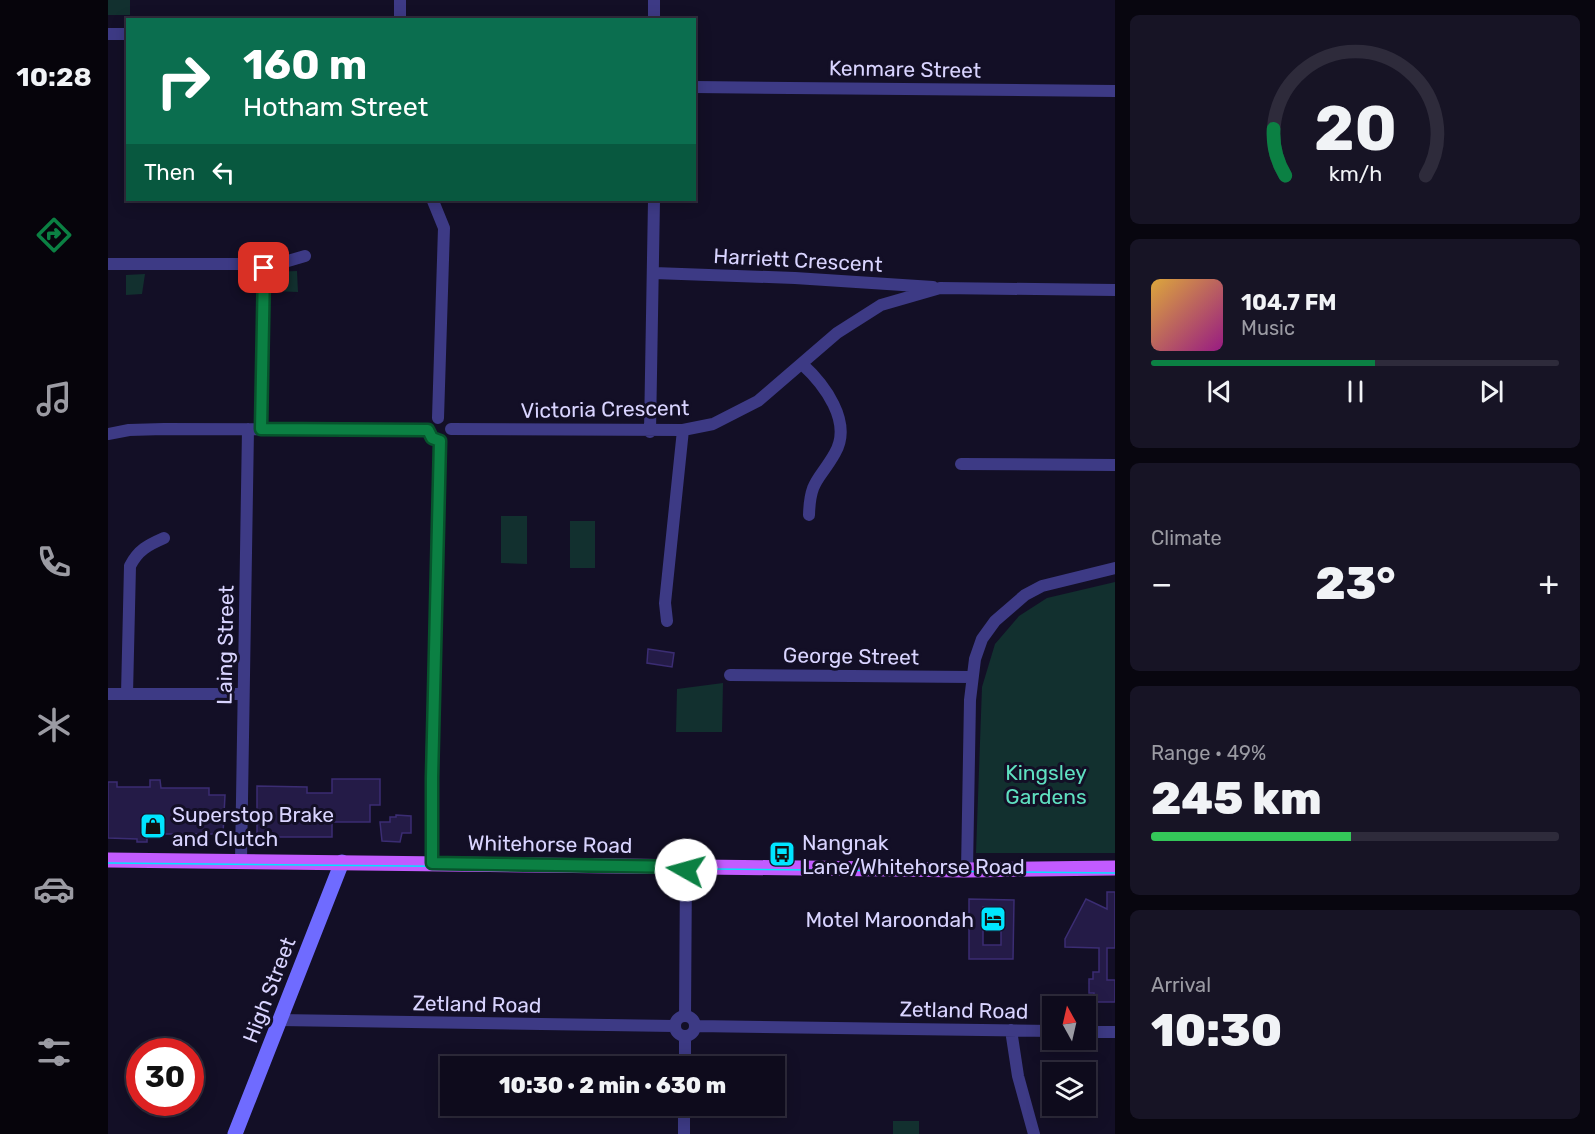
<!DOCTYPE html>
<html lang="en">
<head>
<meta charset="utf-8">
<style>
	:root { --surface:#0e0b1c; --page:#171425; --text:#f1f3f6; --muted:#9b9ba3; --line:#2e2b3b; --accent:#0b8043 }
	body { margin:0; font-family:Rubik,sans-serif; background:var(--page); color:var(--text); height:100vh; display:flex; flex-direction:column; font-size:22px; white-space:nowrap }
	* { box-sizing:border-box; margin:0 }
	p { font-size:20px; color:var(--muted) }
	.icon { flex:none; width:33px; height:33px; fill:none; stroke:currentColor; stroke-width:2; stroke-linecap:round; stroke-linejoin:round }
	.map { position:relative; flex:1; overflow:hidden }
	.details { display:flex; flex-direction:column; gap:15px; padding:15px; background:#08060f; width:480px }
	.details>* { flex:none }
	.banner { position:absolute; left:18px; top:18px; width:570px; height:183px; border-radius:0px; box-shadow:0 3px 15px #0003,0 0 0 2px var(--line); background:#0b6e4f; color:#fff; overflow:hidden }
	.needle { width:39px; rotate:352deg }
	.buttons { position:absolute; left:934px; top:996px; display:grid; gap:12px }
	.buttons a { display:grid; place-items:center; width:54px; height:54px; border-radius:0px; background:var(--surface); box-shadow:0 3px 15px #0003,0 0 0 2px var(--line); font-size:30px }
	.speed { position:absolute; left:18px; top:1038px; display:flex; gap:12px; font-size:30px; font-weight:700; text-align:center }
	.speed>* { display:grid; place-content:center; width:78px; height:78px; border-radius:50%; background:var(--surface); box-shadow:0 3px 15px #0003,0 0 0 2px var(--line); line-height:1 }
	.speed .limit { border:9px solid #d22; background:#fff; color:#111 }
	.pin { position:absolute; display:grid; place-items:center; width:51px; height:51px; color:#fff; margin:-26px; border-radius:12px; box-shadow:0 3px 9px #0006 }
	.me { position:absolute; width:66px; margin:-33px; rotate:277deg; stroke-linejoin:round; filter:drop-shadow(0 0 4px #0008) }
	.turn { display:flex; align-items:center; gap:21px; height:126px; padding:0 18px; font-size:27px }
	.turn .icon { width:78px; height:78px; stroke-width:2.5 }
	.turn b { display:block; font-size:42px; line-height:51px }
	.then { display:flex; align-items:center; height:57px; padding:0 18px; background:#0003; gap:12px; font-size:22px }
	.big { font-size:45px; font-weight:800; line-height:1.1 }
	.details .widget { flex:1; display:flex; flex-direction:column; justify-content:center; gap:9px; min-width:0; padding:0 21px; border-radius:9px; background:var(--page) }
	.details .dial { align-items:center; gap:0 }
	.dial svg { height:156px; overflow:visible; fill:none; stroke:var(--line); stroke-width:7; stroke-linecap:round; text-anchor:middle }
	.dial text { fill:var(--text); stroke:none }
	.song { display:flex; align-items:center; gap:18px }
	.cover { width:72px; height:72px; border-radius:9px; background:linear-gradient(135deg,hsl(40 70% 55%),hsl(310 70% 35%)) }
	.played { height:6px; border-radius:3px; background:linear-gradient(90deg,var(--accent) 55%,var(--line) 55%) }
	.keys { display:flex; justify-content:space-around; direction:ltr }
	.heat { display:flex; justify-content:space-between; align-items:center; font-size:33px; direction:ltr }
	.charge { height:9px; border-radius:4px; background:linear-gradient(90deg,#34c759 49%,var(--line) 0) }
	.trip { position:absolute; left:332px; top:1056px; width:345px; height:60px; border-radius:0px; background:var(--surface); box-shadow:0 3px 15px #0003,0 0 0 2px var(--line); font-weight:800; line-height:60px; text-align:center }
	main { display:flex; flex:1; min-height:0 }
	.menu { display:flex; flex-direction:column; width:108px; justify-content:space-around; align-items:center; background:#06040b; color:var(--muted) }
	.menu .icon { width:42px; height:42px }
	.menu .active { color:var(--accent) }
	.menu b { font-size:27px; color:var(--text) }
	.map>svg:first-child { display:block }
	.green { fill:#12302f }
	.building { fill:#241b47; stroke:#3b2d73; stroke-width:1.5; fill-rule:evenodd }
	.lines { fill:none; stroke-linecap:round; stroke-linejoin:round }
	.street { stroke:#3d3a85; stroke-width:12 }
	.secondary { stroke:#6f6bff; stroke-width:15 }
	.primary { stroke:#c25bff; stroke-width:15 }
	.tram { stroke:#00e5ff; stroke-width:1.5 }
	.route-casing { stroke:#07532c; stroke-width:15 }
	.route { stroke:#0b8043; stroke-width:10 }
	.labels { text-anchor:middle; dominant-baseline:central; stroke-width:6; stroke-linejoin:round; paint-order:stroke }
	.street-label { font-size:21px; fill:#d9d4ff; stroke:#130f26 }
	.park-label { font-size:21px; fill:#5fe0c0; stroke:#130f26 }
	.poi-label { font-size:21px; fill:#d9d4ff; stroke:#130f26; text-anchor:start }
</style>
</head>
<body>
<main>
<nav class="menu">
<b>10:28</b>
<svg class="icon active" aria-label="directions" viewBox="0 0 24 24"><path d="M12 3l9 9-9 9-9-9zM9 14v-3h6M13 9l2 2-2 2"/></svg>
<svg class="icon" aria-label="music" viewBox="0 0 24 24"><path d="M9 18V5l10-2v13"/><circle cx="6" cy="18" r="3"/><circle cx="16" cy="16" r="3"/></svg>
<svg class="icon" aria-label="phone" viewBox="0 0 24 24"><path d="M5 4h4l2 5-3 2q2 4 5 5l2-3 5 2v4C11 20 4 13 5 4z"/></svg>
<svg class="icon" aria-label="climate" viewBox="0 0 24 24"><path d="M12 3v18M4 7l16 10M4 17L20 7"/></svg>
<svg class="icon" aria-label="car" viewBox="0 0 24 24"><path d="M5 17H2v-5l4-1 3-4h7l3 4 3 1v5h-3M9 17h6M6 11h13"/><circle cx="7" cy="17" r="2"/><circle cx="17" cy="17" r="2"/></svg>
<svg class="icon" aria-label="filters" viewBox="0 0 24 24"><path d="M4 7h16M4 17h16"/><circle cx="9" cy="7" r="2"/><circle cx="15" cy="17" r="2"/></svg>
</nav>
<div class="map">
<svg width="1007" height="1134" viewBox="0 0 1007 1134">
	<rect width="100%" height="100%" fill="#130f26"/>
	<path class="green" d="M 0,0 L 22,0 L 22,15 L 0,15 Z
		M 189,271 L 190,292 L 163,291 L 163,272 Z
		M 37,274 L 34,294 L 18,295 L 18,275 Z
		M 393,516 L 419,516 L 419,564 L 393,563 Z
		M 462,521 L 487,521 L 487,568 L 462,568 Z
		M 1007,582 L 1007,853 L 868,853 L 874,687 L 887,644 L 911,616 L 939,598 Z
		M 615,683 L 614,732 L 568,732 L 569,689 Z
		M 785,1121 L 811,1121 L 811,1134 L 785,1134 Z"/>
	<path class="building" d="M 540,649 L 566,653 L 564,667 L 539,663 Z
		M 224,779 L 272,779 L 272,805 L 262,805 L 262,822 L 224,822 L 224,837 L 149,837 L 149,786 L 199,787 L 199,793 L 224,793 Z
		M 42,780 L 52,780 L 53,788 L 101,788 L 101,795 L 117,795 L 115,834 L 87,834 L 87,840 L 77,840 L 77,834 L 39,834 L 39,842 L 29,842 L 29,839 L 0,838 L 0,782 L 9,782 L 9,787 L 42,787 Z
		M 288,815 L 303,816 L 303,833 L 294,833 L 292,842 L 274,841 L 272,822 L 282,822 L 282,817 L 288,817 Z
		M 999,892 L 1007,892 L 1007,948 L 999,948 L 999,980 L 1007,980 L 1007,1002 L 986,1002 L 986,993 L 981,993 L 981,979 L 985,979 L 985,972 L 991,972 L 991,948 L 957,947 L 957,939 L 978,899 L 999,909 Z
		M 861,899 L 906,900 L 905,959 L 861,959 ZM 875,907 L 893,908 L 893,945 L 875,945 Z"/>
	<g class="lines">
		<path class="street" d="M 546,0 L 546,20
			M 292,20 L 292,0
			M 0,34 L 20,34
			M 586,87 L 1007,91
			M 325,201 L 336,228 L 330,418
			M 0,264 L 149,264 L 156,268 L 197,256
			M 546,273 L 687,278 L 825,287
			M 694,364 C 716,384 745,422 727,453 C 712,480 702,479 701,515
			M 153,429 L 156,268
			M 343,429 L 575,430 L 605,424 L 650,401 L 729,333 L 773,305 L 832,288 L 1007,290
			M 542,432 L 546,200
			M 0,434 L 21,430 L 56,429 L 320,430
			M 853,464 L 1007,465
			M 559,621 L 557,603 L 575,430
			M 622,675 L 863,677
			M 0,694 L 135,694
			M 19,694 L 22,566 C 30,550 40,545 56,538
			M 133,861 L 140,429
			M 324,863 L 323,778 L 332,441
			M 859,870 L 862,700 L 867,659 L 874,639 L 887,621 L 917,595 L 934,586 L 1007,568
			M567 1026a10 10 0 1 1 20 0a10 10 0 1 1-20 0Z
			M 577,1016 L 578,867
			M 171,1020 L 566,1026
			M 587,1026 L 945,1031
			M 903,1030 L 910,1076 L 926,1134
			M 978,1032 L 1007,1032
			M 577,1066 L 577,1037
			M 576,1134 L 576,1106"/>
		<path class="secondary" d="M 127,1134 L 234,862"/>
		<path class="primary" d="M 0,860 L 859,870 L 1007,868"/>
		<path class="tram" d="M 0,863 L 1007,873"/>
	</g>
	<g class="lines">
		<g class="route-casing">
			<path id="route" d="M 156,268 L 153,429 L 320,430 L 324,438 L 332,441 L 324,778 L 324,863 L 578,867 L 578,870"/>
		</g>
		<use href="#route" class="route"/>
	</g>
	<defs>
		<g id="shop-square" transform="scale(1.35)"><rect x="-9" y="-9" width="18" height="18" rx="4" fill="#00e5ff" stroke="#130f26"/><path d="M-5-2.5h2.3a2.7 3.5 0 0 1 5.4 0H5L5.5 6h-11ZM-1.5-2.5h3a1.5 2.3 0 0 0-3 0Z" fill="#111"/></g>
		<g id="bus-square" transform="scale(1.35)"><rect x="-9" y="-9" width="18" height="18" rx="4" fill="#00e5ff" stroke="#130f26"/><path d="M-5-6H5V4H4V6H2V4H-2V6H-4V4H-5ZM-3.5-4V0h7V-4ZM-3.5 1.2v1.5H-2V1.2ZM2 1.2v1.5H3.5V1.2Z" fill="#111"/></g>
		<g id="hotel-square" transform="scale(1.35)"><rect x="-9" y="-9" width="18" height="18" rx="4" fill="#00e5ff" stroke="#130f26"/><path d="M-6-4.5h1.5V1H6V5H4.5V3h-9V5H-6ZM-4 0a1.8 1.8 0 1 1 3.6 0ZM.5 0V-2.5h3Q6-2.5 6 0Z" fill="#111"/></g>
	</defs>
	<g fill-rule="evenodd">
		<use href="#shop-square" x="45" y="826"/>
		<use href="#bus-square" x="674" y="854"/>
		<use href="#hotel-square" x="885" y="919"/>
	</g>
	<g class="labels">
		<g class="street-label">
			<text transform="translate(797 69) rotate(1)">Kenmare Street</text>
			<text transform="translate(690 260) rotate(3)">Harriett Crescent</text>
			<text transform="translate(497 409) rotate(-1)">Victoria Crescent</text>
			<text transform="translate(117 645) rotate(-89)">Laing Street</text>
			<text transform="translate(743 656) rotate(1)">George Street</text>
			<text transform="translate(442 844) rotate(1)">Whitehorse Road</text>
			<text transform="translate(161 990) rotate(-69)">High Street</text>
			<text transform="translate(369 1004) rotate(1)">Zetland Road</text>
			<text transform="translate(856 1010) rotate(1)">Zetland Road</text>
		</g>
		<g class="park-label">
			<text x="938" y="772">Kingsley<tspan x="938" dy="24">Gardens</tspan></text>
		</g>
		<g class="poi-label">
			<text x="64" y="814">Superstop Brake<tspan x="64" dy="24">and Clutch</tspan></text>
			<text x="694" y="842">Nangnak<tspan x="694" dy="24">Lane/Whitehorse Road</tspan></text>
			<text x="866" y="919" text-anchor="end">Motel Maroondah</text>
		</g>
	</g>
</svg>
<div class="buttons">
<a><svg class="needle" viewBox="-14 -14 28 28"><path d="M0-13l5 13h-10z" fill="#e53935"/><path d="M0 13l5-13h-10z" fill="#9b9ba3"/></svg></a>
<a><svg class="icon" aria-label="layers" viewBox="0 0 24 24"><path d="M12 4l9 5-9 5-9-5zM3 14l9 5 9-5"/></svg></a>
</div>
<div class="speed"><div class="limit">30</div></div>
<div class="pin" style="left:156px;top:268px;background:#d93025"><svg class="icon" aria-label="arrive" viewBox="0 0 24 24"><path d="M6 21V4h12l-3 4 3 4H6"/></svg></div>
<svg class="me" style="left:578px;top:870px" viewBox="-20 -20 40 40"><circle r="19" fill="#fff"/><path d="M0-13L10 11 0 6-10 11z" fill="#0b8043"/></svg>
<div class="trip">10:30 · 2 min · 630 m</div>
<div class="banner">
<div class="turn"><svg class="icon" aria-label="right" viewBox="0 0 24 24"><path d="M7 20v-9h11M14 6l5 5-5 5"/></svg><div><b>160 m</b>Hotham Street</div></div>
<div class="then">Then<svg class="icon" aria-label="left" viewBox="0 0 24 24"><path d="M17 20v-9H6M10 6l-5 5 5 5"/></svg></div>
</div>
</div>
<section class="details">
<div class="widget dial"><svg viewBox="0 0 100 80">
<path d="M14 69A42 42 0 1 1 86 69"/>
<path d="M14 69A42 42 0 0 1 8 45" stroke="#0b8043"/>
<text x="50" y="56" font-size="32" font-weight="700">20</text>
<text x="50" y="72" font-size="11">km/h</text>
</svg></div>
<div class="widget">
<div class="song"><i class="cover"></i><div><b>104.7 FM</b><p>Music</p></div></div>
<div class="played"></div>
<div class="keys"><svg class="icon" aria-label="previous" viewBox="0 0 24 24"><path d="M18 5L8 12l10 7zM5 5v14"/></svg><svg class="icon" aria-label="pause" viewBox="0 0 24 24"><path d="M8 5v14M16 5v14"/></svg><svg class="icon" aria-label="next" viewBox="0 0 24 24"><path d="M6 5l10 7-10 7zM19 5v14"/></svg></div>
</div>
<div class="widget"><p>Climate</p>
<div class="heat"><a>−</a><b class="big">23°</b><a>+</a></div>
</div>
<div class="widget"><p>Range · 49%</p><b class="big">245 km</b><div class="charge"></div></div>
<div class="widget"><p>Arrival</p><b class="big">10:30</b></div>
</section>
</main>
</body>
</html>
